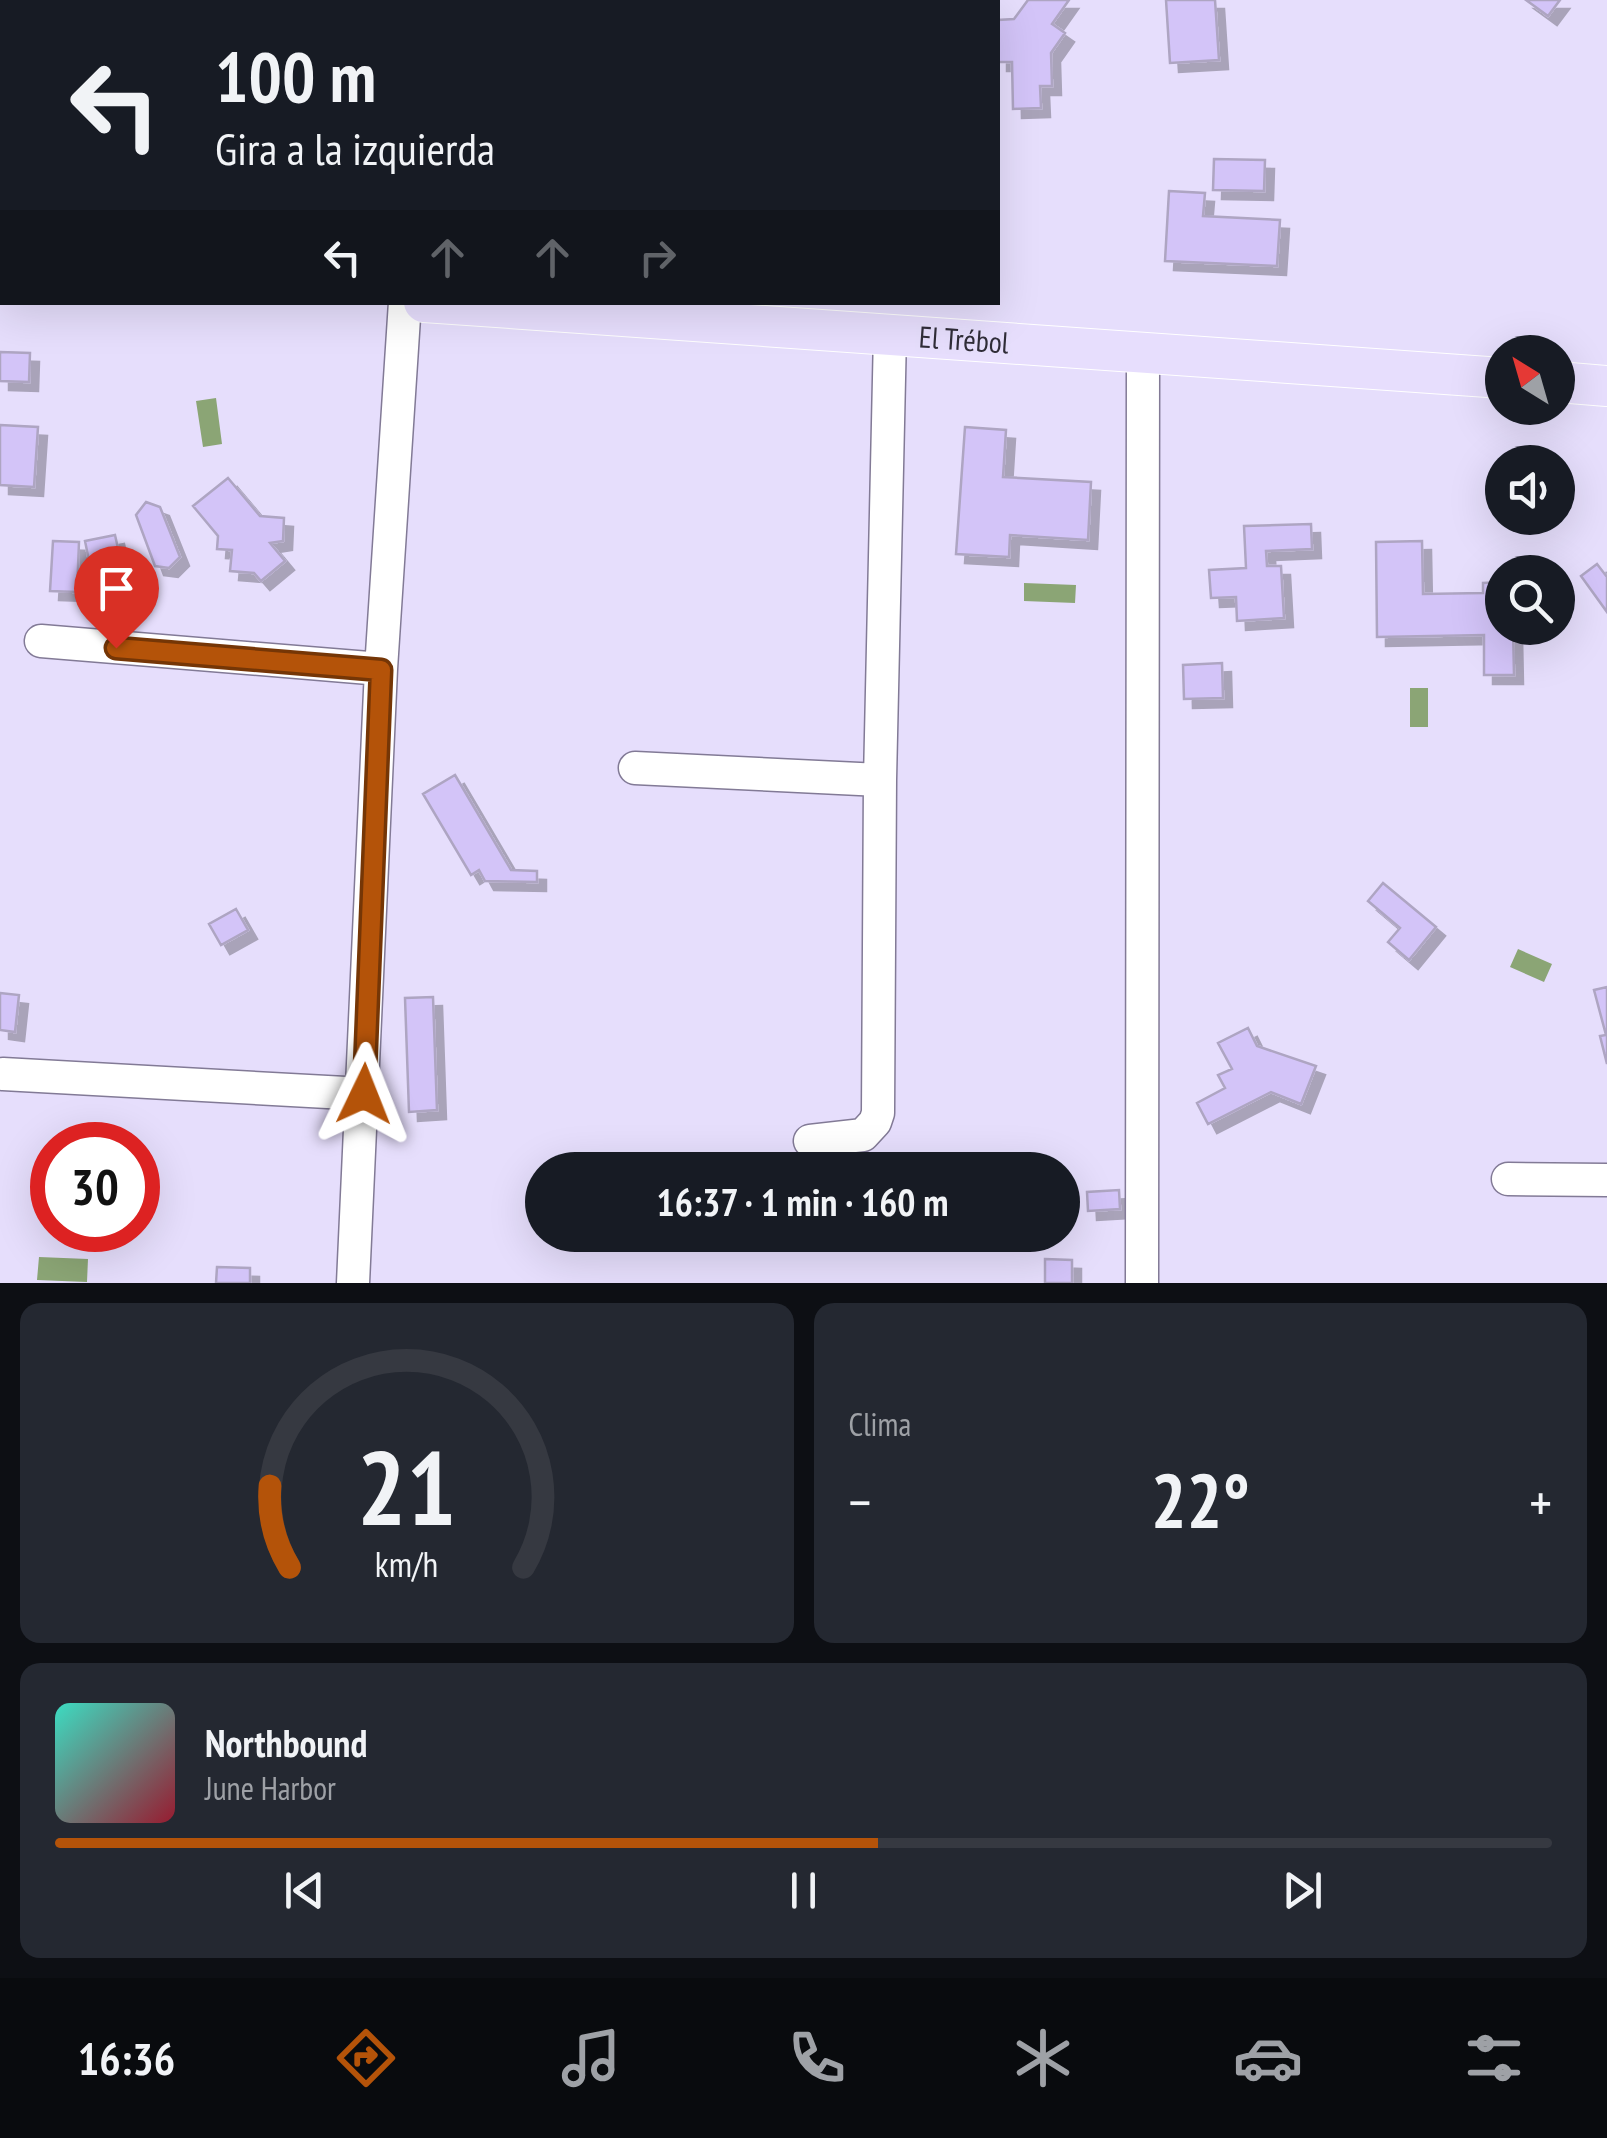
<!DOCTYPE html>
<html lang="es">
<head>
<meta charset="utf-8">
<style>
	:root { --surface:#171b24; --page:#242831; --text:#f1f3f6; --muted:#9ea1a6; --line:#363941; --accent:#b45309 }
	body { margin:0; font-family:"PT Sans Narrow",sans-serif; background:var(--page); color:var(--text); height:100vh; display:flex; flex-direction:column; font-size:38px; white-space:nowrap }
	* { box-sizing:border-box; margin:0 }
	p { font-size:32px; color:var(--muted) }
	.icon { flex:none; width:55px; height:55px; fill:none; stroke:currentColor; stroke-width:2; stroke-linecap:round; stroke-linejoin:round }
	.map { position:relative; height:1283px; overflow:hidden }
	.details { display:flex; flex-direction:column; gap:20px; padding:20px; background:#0d0f14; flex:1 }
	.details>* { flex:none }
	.banner { position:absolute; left:0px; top:0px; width:1000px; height:305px; box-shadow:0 10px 40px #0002; background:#171b24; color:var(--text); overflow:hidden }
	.needle { width:65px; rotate:323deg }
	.tools { position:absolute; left:1485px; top:335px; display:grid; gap:20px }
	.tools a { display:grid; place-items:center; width:90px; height:90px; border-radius:50%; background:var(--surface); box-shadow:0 10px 40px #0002; font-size:50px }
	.speed { position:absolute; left:30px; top:1122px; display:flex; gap:20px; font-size:50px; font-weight:700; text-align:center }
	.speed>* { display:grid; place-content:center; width:130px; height:130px; border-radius:50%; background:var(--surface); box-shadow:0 10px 40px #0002; line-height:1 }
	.speed .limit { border:15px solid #d22; background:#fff; color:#111 }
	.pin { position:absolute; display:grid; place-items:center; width:85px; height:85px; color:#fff; margin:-102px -42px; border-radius:50% 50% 50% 0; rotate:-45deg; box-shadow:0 0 10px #0007 }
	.pin .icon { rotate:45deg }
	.me { position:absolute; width:110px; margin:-55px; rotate:2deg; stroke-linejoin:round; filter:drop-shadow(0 0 8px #0008) }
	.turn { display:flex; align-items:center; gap:35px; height:210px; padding:0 50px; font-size:45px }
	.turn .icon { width:130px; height:130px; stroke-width:2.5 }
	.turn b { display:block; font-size:70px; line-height:85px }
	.lanes { display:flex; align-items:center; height:95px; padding:0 50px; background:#0003; justify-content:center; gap:50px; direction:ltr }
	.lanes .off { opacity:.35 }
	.big { font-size:75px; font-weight:600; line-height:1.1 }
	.details .card { flex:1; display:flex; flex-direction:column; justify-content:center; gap:15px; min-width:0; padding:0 35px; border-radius:20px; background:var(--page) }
	.details .dial { align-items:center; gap:0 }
	.dial svg { height:260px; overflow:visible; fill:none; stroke:var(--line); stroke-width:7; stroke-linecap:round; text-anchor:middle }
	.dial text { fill:var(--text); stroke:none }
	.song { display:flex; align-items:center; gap:30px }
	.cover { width:120px; height:120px; border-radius:15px; background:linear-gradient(135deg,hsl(170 70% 55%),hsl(350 70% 35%)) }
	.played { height:10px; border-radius:5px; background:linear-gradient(90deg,var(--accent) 55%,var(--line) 55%) }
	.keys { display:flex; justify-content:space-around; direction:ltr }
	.heat { display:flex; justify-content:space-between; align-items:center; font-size:55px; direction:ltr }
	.details .tiles { flex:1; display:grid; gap:20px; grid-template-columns:1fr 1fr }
	.card:last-child { grid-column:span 2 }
	.trip { position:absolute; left:525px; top:1152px; width:555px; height:100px; border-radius:50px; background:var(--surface); box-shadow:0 10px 40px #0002; font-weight:600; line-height:100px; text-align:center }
	.tab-bar { display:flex; height:160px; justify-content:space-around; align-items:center; background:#090b0e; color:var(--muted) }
	.tab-bar .icon { width:70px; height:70px }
	.tab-bar .selected { color:var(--accent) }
	.tab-bar b { font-size:45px; color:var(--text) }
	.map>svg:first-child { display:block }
	.water { fill:#8ba575 }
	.building { fill:#d3c4f8; stroke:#aea5c2; stroke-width:2.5; filter:url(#shadow) }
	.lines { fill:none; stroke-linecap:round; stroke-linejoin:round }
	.minor-casing { stroke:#827a96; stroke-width:35 }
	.major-casing { stroke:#fff; stroke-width:42 }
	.minor { stroke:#fff; stroke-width:32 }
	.major { stroke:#e7defd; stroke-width:40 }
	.route-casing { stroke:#753606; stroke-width:25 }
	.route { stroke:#b45309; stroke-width:18 }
	.labels { text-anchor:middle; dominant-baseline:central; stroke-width:10; stroke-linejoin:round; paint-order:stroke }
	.street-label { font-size:30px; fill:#302d38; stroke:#e6defc }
</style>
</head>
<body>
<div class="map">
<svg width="1607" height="1283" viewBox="0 0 1607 1283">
	<defs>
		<filter id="shadow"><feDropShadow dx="9" dy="9" stdDeviation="0" flood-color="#0004"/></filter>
	</defs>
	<rect width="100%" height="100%" fill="#e6defc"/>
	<path class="water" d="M 216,398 L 222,444 L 203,447 L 196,401 Z
		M 1024,583 L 1076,585 L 1075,603 L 1024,601 Z
		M 1410,688 L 1428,688 L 1428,727 L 1410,727 Z
		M 1518,949 L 1552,964 L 1544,982 L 1510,967 Z
		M 39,1257 L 88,1259 L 87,1282 L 37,1280 Z"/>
	<path class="building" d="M 1028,0 L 1069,0 L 1052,24 L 1065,33 L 1051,53 L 1052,86 L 1040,86 L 1041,108 L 1013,109 L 1012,62 L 998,62 L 998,20 L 1014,19 Z
		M 1166,0 L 1215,0 L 1219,60 L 1170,63 Z
		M 1526,0 L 1560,0 L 1548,16 Z
		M 1214,159 L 1265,160 L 1264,191 L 1213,190 Z
		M 1169,191 L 1205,193 L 1203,216 L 1280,220 L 1277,266 L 1165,261 Z
		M 0,352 L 30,353 L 29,382 L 0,381 Z
		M 0,425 L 38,427 L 34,487 L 0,485 Z
		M 965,427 L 1006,430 L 1003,477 L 1091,482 L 1088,540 L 1010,535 L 1009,557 L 956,554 Z
		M 228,478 L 260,516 L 284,518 L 283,541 L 270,543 L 285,561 L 261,581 L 254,573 L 230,571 L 232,550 L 217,549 L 218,536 L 193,506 Z
		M 146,502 L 160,507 L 180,557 L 169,568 L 155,566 L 136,515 Z
		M 1311,524 L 1312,549 L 1266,551 L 1267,566 L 1281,566 L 1284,618 L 1237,621 L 1236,597 L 1211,598 L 1209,570 L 1246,568 L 1244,526 Z
		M 115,535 L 126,584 L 95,590 L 85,541 Z
		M 53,541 L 79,542 L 77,592 L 50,591 Z
		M 1422,541 L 1423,594 L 1483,593 L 1483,583 L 1502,582 L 1502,628 L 1513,628 L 1514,675 L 1484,675 L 1484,635 L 1377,637 L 1376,542 Z
		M 1597,564 L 1607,577 L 1607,612 L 1581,576 Z
		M 1222,663 L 1223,698 L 1184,699 L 1183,665 Z
		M 455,775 L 511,870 L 537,871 L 537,882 L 485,881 L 479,870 L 471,875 L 423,794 Z
		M 1383,883 L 1436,927 L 1409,960 L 1388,942 L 1400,928 L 1368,901 Z
		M 236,909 L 248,930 L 221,945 L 209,924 Z
		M 1607,987 L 1607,1064 L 1600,1036 L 1606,1035 L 1594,990 Z
		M 0,993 L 19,995 L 15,1032 L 0,1030 Z
		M 433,997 L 437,1110 L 409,1112 L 405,998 Z
		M 1248,1028 L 1257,1046 L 1316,1066 L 1301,1104 L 1271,1092 L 1208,1124 L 1197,1103 L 1225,1088 L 1218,1075 L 1232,1069 L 1218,1043 Z
		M 1119,1190 L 1120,1209 L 1088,1211 L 1087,1192 Z
		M 1045,1259 L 1072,1260 L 1072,1283 L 1045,1283 Z
		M 217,1267 L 250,1268 L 250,1283 L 216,1283 Z"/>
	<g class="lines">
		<g class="minor-casing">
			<path id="minor" d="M 429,2 L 430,0
				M 41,641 L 381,669
				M 635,768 L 880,780
				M 3,1074 L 364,1094
				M 810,1141 L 863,1135 L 875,1122 L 878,1113 L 880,780 L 890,334
				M 1508,1179 L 1607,1180
				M 353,1283 L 381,669 L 405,302
				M 1142,1283 L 1143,352"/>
		</g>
		<g class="major-casing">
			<path id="major" d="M 0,272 L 2,272
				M 424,302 L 1502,378
				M 1558,382 L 1607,386"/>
		</g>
		<use href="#minor" class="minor"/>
		<use href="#major" class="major"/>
	</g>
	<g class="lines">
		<g class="route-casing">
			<path id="route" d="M 116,648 L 381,670 L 364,1094"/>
		</g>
		<use href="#route" class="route"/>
	</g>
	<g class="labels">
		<g class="street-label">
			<text transform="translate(964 339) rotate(4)">El Trébol</text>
		</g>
	</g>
</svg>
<div class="tools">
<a><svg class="needle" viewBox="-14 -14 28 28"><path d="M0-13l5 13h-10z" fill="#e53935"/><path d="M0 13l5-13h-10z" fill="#9ea1a6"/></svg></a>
<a><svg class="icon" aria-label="sound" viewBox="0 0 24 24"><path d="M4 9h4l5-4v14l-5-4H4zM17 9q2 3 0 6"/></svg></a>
<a><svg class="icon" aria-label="search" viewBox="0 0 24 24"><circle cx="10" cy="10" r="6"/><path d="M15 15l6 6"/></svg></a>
</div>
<div class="speed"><div class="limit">30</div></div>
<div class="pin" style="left:116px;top:648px;background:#d93025"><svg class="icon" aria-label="arrive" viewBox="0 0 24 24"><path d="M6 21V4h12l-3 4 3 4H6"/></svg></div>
<svg class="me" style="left:364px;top:1094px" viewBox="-20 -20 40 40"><path d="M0-17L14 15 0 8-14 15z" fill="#b45309" stroke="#fff" stroke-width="4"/></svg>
<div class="trip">16:37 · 1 min · 160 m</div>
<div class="banner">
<div class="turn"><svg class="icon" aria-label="left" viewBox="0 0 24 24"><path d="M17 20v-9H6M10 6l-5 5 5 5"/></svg><div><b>100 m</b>Gira a la izquierda</div></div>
<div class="lanes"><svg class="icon" aria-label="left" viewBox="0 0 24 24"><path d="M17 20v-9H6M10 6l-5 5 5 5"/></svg><svg class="icon off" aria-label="ahead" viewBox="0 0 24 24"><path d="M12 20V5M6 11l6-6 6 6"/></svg><svg class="icon off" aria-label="ahead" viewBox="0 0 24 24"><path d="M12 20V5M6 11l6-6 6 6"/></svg><svg class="icon off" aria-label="right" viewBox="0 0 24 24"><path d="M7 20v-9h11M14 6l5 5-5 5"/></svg></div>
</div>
</div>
<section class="details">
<div class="tiles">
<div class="card dial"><svg viewBox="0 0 100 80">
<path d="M14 69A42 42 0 1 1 86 69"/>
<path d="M14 69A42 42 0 0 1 8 44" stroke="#b45309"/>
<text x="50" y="56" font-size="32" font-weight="700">21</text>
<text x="50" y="72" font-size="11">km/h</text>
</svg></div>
<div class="card"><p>Clima</p>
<div class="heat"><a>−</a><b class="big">22°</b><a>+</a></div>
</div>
<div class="card">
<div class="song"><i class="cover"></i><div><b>Northbound</b><p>June Harbor</p></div></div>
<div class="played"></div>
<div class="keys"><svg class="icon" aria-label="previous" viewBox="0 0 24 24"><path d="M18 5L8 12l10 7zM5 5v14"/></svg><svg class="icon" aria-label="pause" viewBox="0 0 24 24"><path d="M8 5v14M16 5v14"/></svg><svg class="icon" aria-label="next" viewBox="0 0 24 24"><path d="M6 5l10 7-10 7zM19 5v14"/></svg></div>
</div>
</div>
</section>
<nav class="tab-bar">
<b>16:36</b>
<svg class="icon selected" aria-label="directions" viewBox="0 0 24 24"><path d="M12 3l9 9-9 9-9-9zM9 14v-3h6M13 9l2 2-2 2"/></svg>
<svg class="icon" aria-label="music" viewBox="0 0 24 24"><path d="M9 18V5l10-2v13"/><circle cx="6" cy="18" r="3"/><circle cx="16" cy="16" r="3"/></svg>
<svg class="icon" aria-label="phone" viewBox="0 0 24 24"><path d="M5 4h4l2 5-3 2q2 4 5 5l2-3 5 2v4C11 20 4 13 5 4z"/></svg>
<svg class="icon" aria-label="climate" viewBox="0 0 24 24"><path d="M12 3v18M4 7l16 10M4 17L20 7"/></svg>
<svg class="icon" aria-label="car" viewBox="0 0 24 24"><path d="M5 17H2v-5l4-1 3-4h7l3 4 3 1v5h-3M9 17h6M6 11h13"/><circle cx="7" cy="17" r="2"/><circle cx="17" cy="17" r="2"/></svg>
<svg class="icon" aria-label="filters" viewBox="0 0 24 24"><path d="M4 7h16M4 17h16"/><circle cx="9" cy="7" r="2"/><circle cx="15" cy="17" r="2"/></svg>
</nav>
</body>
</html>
